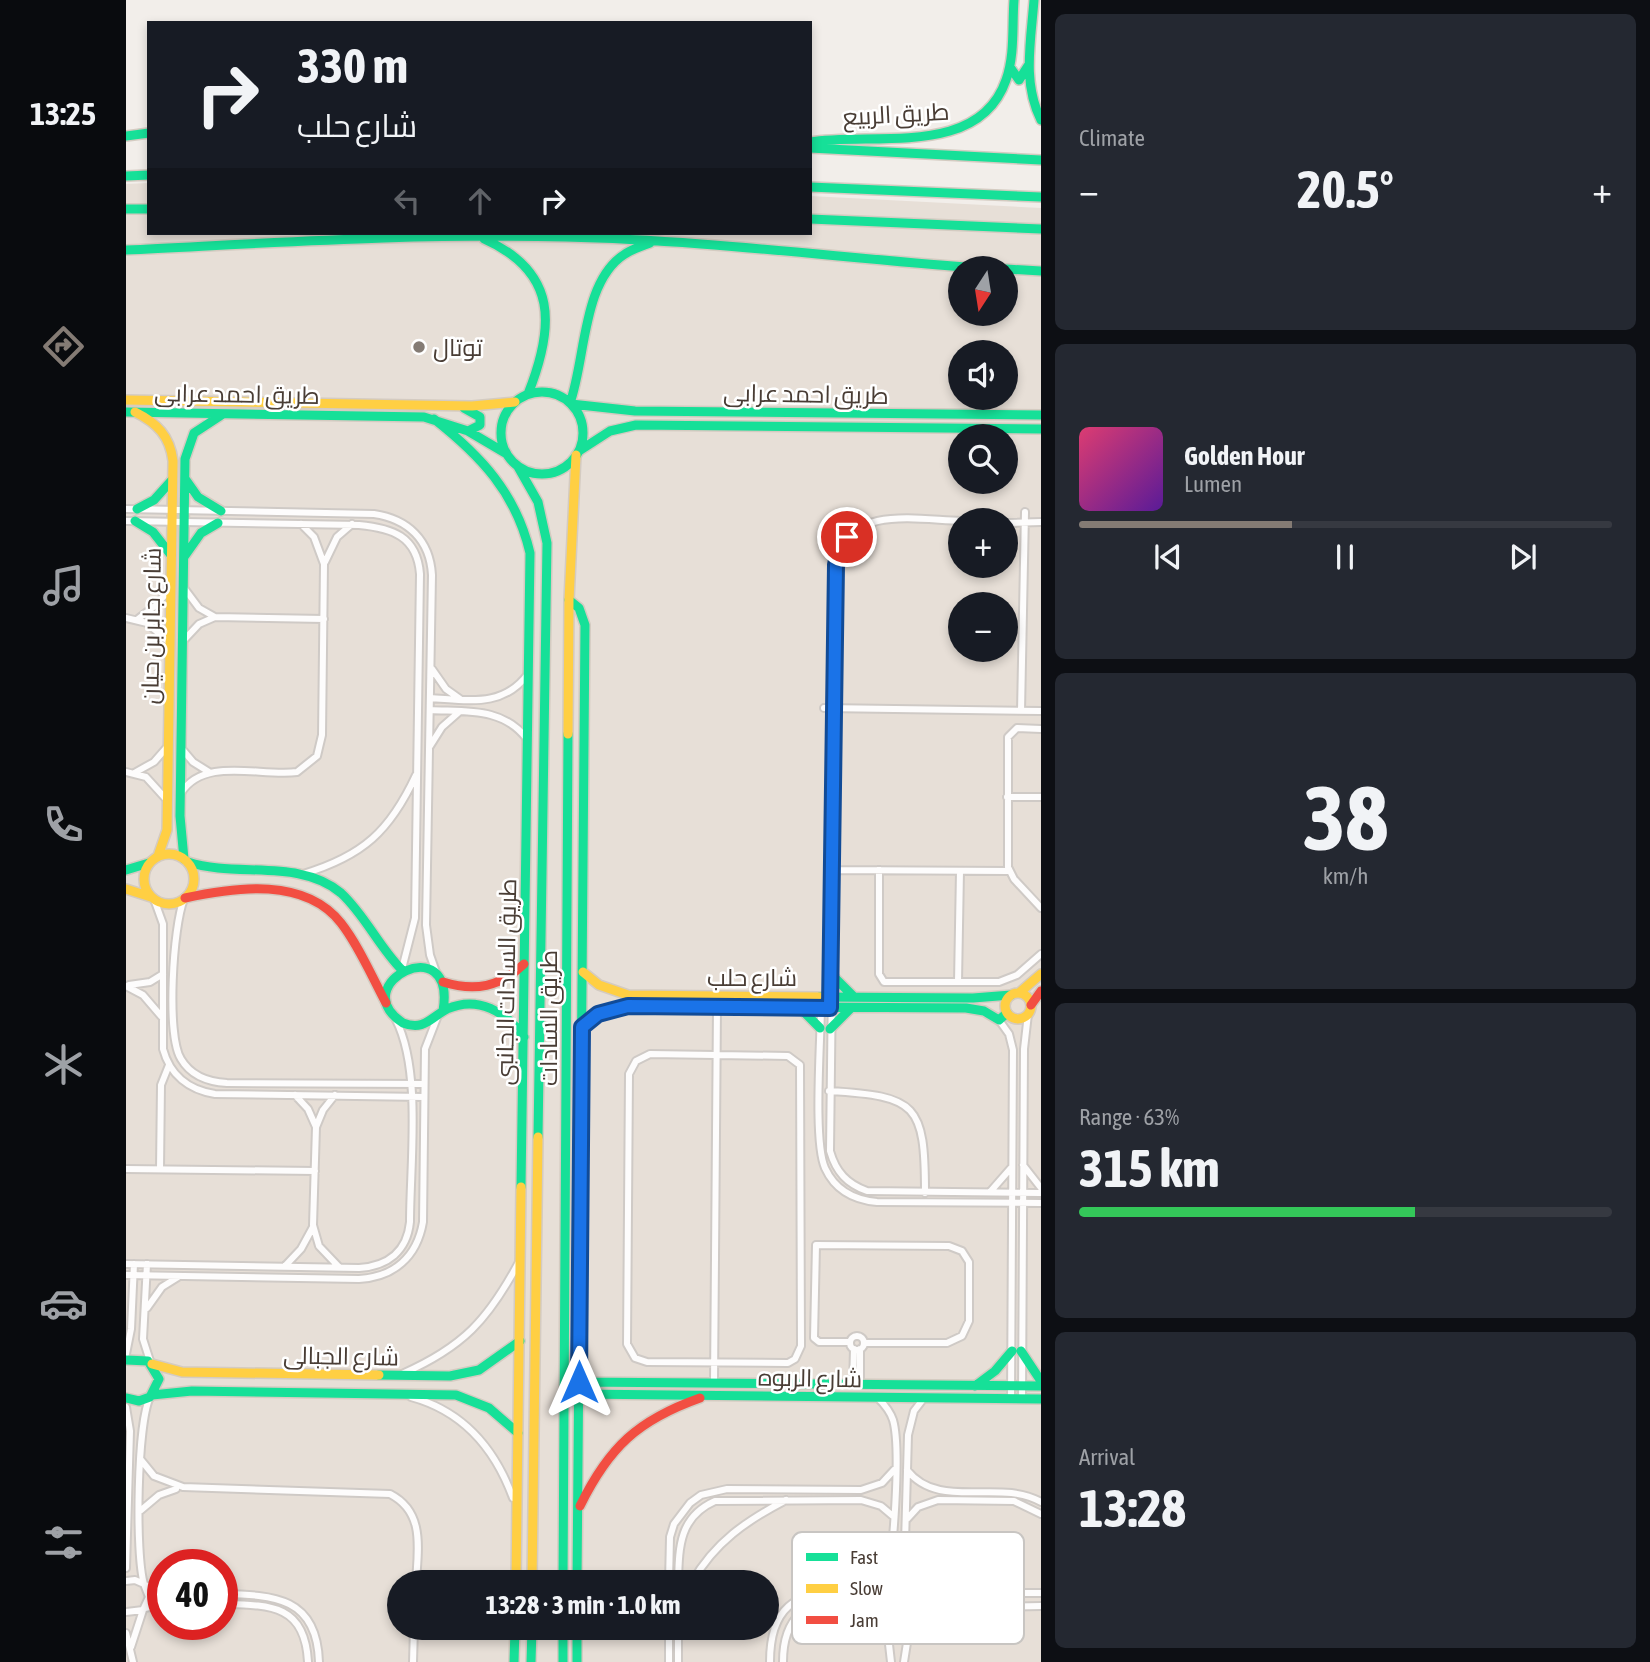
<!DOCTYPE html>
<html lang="en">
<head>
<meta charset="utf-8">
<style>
	:root { --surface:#171b24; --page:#242831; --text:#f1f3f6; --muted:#9ea1a6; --line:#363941; --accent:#847b74 }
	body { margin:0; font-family:"Asap Condensed",Cairo,sans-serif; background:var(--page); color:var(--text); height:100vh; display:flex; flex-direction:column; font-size:26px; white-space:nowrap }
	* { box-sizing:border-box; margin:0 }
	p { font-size:23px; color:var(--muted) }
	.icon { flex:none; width:38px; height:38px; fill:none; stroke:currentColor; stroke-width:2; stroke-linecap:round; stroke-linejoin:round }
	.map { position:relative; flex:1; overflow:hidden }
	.sheet { display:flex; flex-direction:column; gap:14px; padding:14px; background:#0d0f14; width:609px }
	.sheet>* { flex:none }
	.hud { position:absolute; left:21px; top:21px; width:665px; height:214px; border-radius:0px; box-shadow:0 4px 10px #0003; background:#171b24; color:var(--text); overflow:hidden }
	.needle { width:46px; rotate:192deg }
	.buttons { position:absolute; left:822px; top:256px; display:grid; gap:14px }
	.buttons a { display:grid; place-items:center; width:70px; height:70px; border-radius:50%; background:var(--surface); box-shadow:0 4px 10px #0003; font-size:35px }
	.speed { position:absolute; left:21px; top:1549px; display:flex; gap:14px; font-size:35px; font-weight:700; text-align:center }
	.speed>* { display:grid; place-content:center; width:91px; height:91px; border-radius:50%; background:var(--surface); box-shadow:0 4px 10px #0003; line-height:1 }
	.speed .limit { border:10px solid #d22; background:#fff; color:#111 }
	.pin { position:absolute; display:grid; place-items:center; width:60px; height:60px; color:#fff; margin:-30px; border:4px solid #fff; border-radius:50%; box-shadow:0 2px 7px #0007 }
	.me { position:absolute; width:77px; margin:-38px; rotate:0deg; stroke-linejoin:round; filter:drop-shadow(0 0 5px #0008) }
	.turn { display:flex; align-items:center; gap:24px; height:147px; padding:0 35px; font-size:32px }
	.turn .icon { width:91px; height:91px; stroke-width:2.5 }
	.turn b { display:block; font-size:49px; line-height:60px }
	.lanes { display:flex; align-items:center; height:66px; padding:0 35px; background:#0003; justify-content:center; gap:35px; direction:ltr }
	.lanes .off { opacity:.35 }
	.big { font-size:52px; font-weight:700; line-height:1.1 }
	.sheet .tile { flex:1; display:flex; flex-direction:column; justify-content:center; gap:10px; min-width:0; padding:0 24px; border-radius:10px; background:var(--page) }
	.sheet .dial { align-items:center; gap:0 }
	.dial b { font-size:91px; line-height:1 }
	.song { display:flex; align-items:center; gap:21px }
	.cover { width:84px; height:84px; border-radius:10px; background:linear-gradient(135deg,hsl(340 70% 55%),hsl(270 70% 35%)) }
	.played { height:7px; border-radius:4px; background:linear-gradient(90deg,var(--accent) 40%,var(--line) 40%) }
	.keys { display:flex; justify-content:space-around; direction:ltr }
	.heat { display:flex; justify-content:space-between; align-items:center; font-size:38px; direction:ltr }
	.charge { height:10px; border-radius:5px; background:linear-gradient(90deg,#34c759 63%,var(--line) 0) }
	.trip { position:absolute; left:261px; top:1570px; width:392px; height:70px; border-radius:35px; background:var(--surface); box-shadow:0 4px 10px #0003; font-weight:700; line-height:70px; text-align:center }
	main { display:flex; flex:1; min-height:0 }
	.menu { display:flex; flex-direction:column; width:126px; justify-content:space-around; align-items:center; background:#090b0e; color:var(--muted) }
	.menu .icon { width:49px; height:49px }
	.menu .current { color:var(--accent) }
	.menu b { font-size:32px; color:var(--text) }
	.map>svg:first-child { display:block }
	.residential { fill:#e7dfd7; fill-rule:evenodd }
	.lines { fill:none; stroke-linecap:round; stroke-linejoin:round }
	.street-casing { stroke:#cfcac6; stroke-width:10 }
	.fast-casing { stroke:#d4cbc1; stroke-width:12 }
	.slow-casing { stroke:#d4cbc1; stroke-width:12 }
	.jam-casing { stroke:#d4cbc1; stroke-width:12 }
	.street { stroke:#fdfcfc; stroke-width:6 }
	.fast { stroke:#16e098; stroke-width:9 }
	.slow { stroke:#ffcf43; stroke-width:9 }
	.jam { stroke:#f24e42; stroke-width:9 }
	.route-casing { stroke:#114b97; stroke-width:18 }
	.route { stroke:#1a73e8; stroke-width:12 }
	.poi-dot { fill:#847b74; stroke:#fff; stroke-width:2.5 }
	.labels { text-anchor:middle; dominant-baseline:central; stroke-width:5; stroke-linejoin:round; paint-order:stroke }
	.street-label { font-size:24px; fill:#493d35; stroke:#fff }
	.poi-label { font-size:24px; fill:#493d35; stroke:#fff; text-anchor:start }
	.key { fill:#fff; stroke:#c8c5c2; stroke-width:2 }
	.key-label { font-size:19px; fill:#493d35 }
</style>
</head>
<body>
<main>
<nav class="menu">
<b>13:25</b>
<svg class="icon current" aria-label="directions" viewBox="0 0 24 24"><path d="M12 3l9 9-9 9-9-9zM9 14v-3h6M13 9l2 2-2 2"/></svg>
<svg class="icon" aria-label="music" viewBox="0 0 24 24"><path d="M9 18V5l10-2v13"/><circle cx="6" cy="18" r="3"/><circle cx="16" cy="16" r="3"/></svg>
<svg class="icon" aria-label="phone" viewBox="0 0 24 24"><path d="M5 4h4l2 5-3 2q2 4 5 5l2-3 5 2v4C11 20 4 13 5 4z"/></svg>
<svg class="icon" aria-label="climate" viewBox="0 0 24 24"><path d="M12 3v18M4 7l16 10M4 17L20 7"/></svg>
<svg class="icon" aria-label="car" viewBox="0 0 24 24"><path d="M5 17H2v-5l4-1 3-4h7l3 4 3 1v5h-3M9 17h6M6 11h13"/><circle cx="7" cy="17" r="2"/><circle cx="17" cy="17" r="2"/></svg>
<svg class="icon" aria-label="filters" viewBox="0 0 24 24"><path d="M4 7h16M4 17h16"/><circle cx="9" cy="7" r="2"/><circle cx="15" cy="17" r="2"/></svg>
</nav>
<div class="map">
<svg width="915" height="1662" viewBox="0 0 915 1662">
	<rect width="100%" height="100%" fill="#f2eeea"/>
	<path class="residential" d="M 23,183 L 23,233 L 684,233 L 684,196 L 915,208 L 915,1662 L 0,1662 L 0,184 ZM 835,268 L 880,268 L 880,313 L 835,313 ZM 835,352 L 880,352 L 880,397 L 835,397 ZM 835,436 L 880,436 L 880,481 L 835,481 ZM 835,520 L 880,520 L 880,565 L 835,565 ZM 835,604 L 880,604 L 880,649 L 835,649 ZM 37,1564 L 96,1564 L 96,1624 L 37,1624 ZM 273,1582 L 640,1582 L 640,1628 L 273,1628 Z"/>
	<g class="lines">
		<g class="street-casing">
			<path id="street" d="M 0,509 L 248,514 C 282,519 304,540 306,575 L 300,925 L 304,955 L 310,972
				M 0,521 L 233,525 C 266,528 291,536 294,574 L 289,918 L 276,969
				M 835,521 C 793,520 726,505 711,557 L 704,1151 C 710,1172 721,1184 741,1191 L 915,1193
				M 880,523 L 915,522
				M 199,562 L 211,537 L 226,524
				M 58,588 L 73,608 L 89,617 L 198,619
				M 0,618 L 21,623 L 44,643
				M 12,619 L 30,605 L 44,589
				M 57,641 L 73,624 L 89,617
				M 306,669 L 320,689 L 334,699
				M 304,698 C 342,700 377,708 402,674
				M 698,708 L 915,711
				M 304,710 C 340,712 377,707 401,739
				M 895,711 L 899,512
				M 915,729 L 891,728 L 882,737 L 882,867 L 888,879 L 915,908
				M 304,746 L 316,727 L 333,712
				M 56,749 L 67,762 L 83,772
				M 0,772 L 20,777 L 40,799
				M 10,772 L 28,762 L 42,746
				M 55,793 C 78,756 135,777 171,772 L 191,756 L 196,735 L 198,564 L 188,537 L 175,524
				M 881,797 L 915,797
				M 705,870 L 883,871
				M 753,870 L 753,974 L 758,982 L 873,982 L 891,975 L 915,954
				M 177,874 C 237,856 264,831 290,775
				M 28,899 L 37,924 L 37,1049 C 44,1075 63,1090 89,1094 L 298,1097
				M 58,899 C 47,926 40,1035 55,1059 C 65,1076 82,1082 101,1083 L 298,1084
				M 832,982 L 834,871
				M 3,985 L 24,982 L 37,974
				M 0,986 L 17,995 L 35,1016
				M 695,1005 C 695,1040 687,1141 699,1168 C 709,1190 728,1200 751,1202 L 915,1203
				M 873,1020 L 883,1034 L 887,1050 L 885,1398
				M 524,1054 L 662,1056 L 674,1065 L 675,1346 L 669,1359 L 662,1363 L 521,1362 L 509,1358 L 501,1344 L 503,1074 L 510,1061 Z
				M 703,1091 C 791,1096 799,1104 799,1193
				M 169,1095 L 182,1109 L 190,1127
				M 209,1095 L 197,1110 L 190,1127 L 187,1225 L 193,1246 L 212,1266
				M 897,1165 L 915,1188
				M 0,1169 L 189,1171
				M 34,1169 L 35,1085 L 43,1065
				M 864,1192 L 885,1168
				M 0,1264 L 233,1268 C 262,1266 281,1251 284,1222 C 284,1164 296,1071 270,1020
				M 21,1264 L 17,1339 L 24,1361
				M 159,1266 L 175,1249 L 187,1227
				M 0,1275 L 233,1279 C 268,1277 291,1257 297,1222 L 299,1049 L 311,1018
				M 21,1308 L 36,1287 L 52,1277
				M724 1343a7 7 0 1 1 14 0a7 7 0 1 1-14 0Z
				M 724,1342 L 693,1342 L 688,1338 L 690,1245 L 823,1246 L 836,1251 L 843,1262 L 843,1321 L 836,1336 L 821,1343 L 738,1343
				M 0,1354 L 5,1329 L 8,1264
				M 276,1374 C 337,1347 362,1320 393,1262
				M 588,1383 L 591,1007
				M 727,1385 L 728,1349
				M 734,1385 L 734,1349
				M 285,1397 C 337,1411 369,1449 387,1498
				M 752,1398 C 759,1405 764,1411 767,1420 C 775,1447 768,1559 759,1586
				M 896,1399 L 898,1049 L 902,1014
				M 0,1407 L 4,1431 L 0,1568
				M 15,1460 L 28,1476 L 57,1487 L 264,1494 C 299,1512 292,1548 290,1582
				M 781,1470 C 813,1511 873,1478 915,1502
				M 14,1511 L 33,1495 L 50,1489
				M 781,1519 L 792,1507 L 812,1500 L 888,1501 L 915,1514
				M755 1598a18 18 0 1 1 36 0a18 18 0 1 1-36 0Z
				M 0,1581 L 9,1580 L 18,1584 L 23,1597 L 17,1610 L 0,1612
				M 543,1582 L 544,1537 L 548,1524 L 564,1503 L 575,1495 L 601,1489 L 735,1490 L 756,1483 L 768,1470
				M 552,1582 C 553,1547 553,1517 589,1501 L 735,1500 L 755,1506 L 768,1517
				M 566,1582 C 589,1542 620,1521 660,1500
				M 18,1584 C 9,1554 11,1424 24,1397
				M 784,1584 L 779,1543 L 782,1435 L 788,1411 L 798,1398
				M 19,1585 L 37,1591
				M 786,1585 L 824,1593 L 915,1593
				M 96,1594 C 148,1595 191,1597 193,1662
				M 96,1604 C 144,1605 179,1604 182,1662
				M 19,1608 L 37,1604
				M 788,1608 L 915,1606
				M 759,1609 L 765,1662
				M 0,1633 L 7,1662
				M 5,1647 L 17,1610
				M 287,1662 L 288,1628
				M 543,1662 L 543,1628
				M 552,1662 L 552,1628
				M 644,1662 C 644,1608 668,1592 719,1590 C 732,1589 745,1585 758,1588
				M 657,1662 C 657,1618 680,1597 724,1604 C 736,1606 745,1610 757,1608
				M 778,1662 L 786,1611"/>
		</g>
		<g class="fast-casing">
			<path id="fast" d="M 908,0 C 905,41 896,82 915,120
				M 884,67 L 893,80 L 902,66
				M 0,136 L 23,133
				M 684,142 C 748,132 853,158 880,80 C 889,55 886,26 888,0
				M 684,148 L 915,160
				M 0,176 L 23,175
				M 684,187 L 915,197
				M 0,209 L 23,209
				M 684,219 L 915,229
				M 358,239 C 432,272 429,326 402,394
				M 0,250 C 146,243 293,233 440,237 C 578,240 715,258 852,268
				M 880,269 L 915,271
				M375 433a41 41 0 1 1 82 0a41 41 0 1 1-82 0Z
				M 444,403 C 460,358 456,281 499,254 C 506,249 516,246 524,243
				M 445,404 L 509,411 L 915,415
				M 338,408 L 354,417 L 354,425 L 342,431
				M 0,412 L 298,417 L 342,431 L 381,454
				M 308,419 C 355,456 390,493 404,553 L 395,1187
				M 453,451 L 484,431 L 510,425 L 915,429
				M 391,465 L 412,502 L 421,543 L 412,1137
				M 60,480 L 72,497 L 95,511
				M 11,509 L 28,500 L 46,480
				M 9,521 L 27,532 L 45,555
				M 58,557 L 75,533 L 92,523
				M 443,600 L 453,608 L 459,625 L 451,1582
				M 58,859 L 54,816 L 59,459 L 68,433 L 97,414
				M 62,862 C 110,878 174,858 215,893 C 239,915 253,947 276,970
				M 0,870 L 23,863
				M 704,973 L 727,996
				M 694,997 L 847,998 L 885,995
				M 674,1008 L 694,1028
				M 317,1011 C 331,927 217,984 277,1023 C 298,1031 304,1018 321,1009 C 352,995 380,1012 398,1037
				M 456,1027 L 482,1010 L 502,1006 L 840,1008 L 858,1011 L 873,1020 L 881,1013
				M 704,1029 L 725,1008
				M 895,1351 L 915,1381
				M 0,1360 L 22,1361 L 33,1379 L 24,1397 L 13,1401 L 0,1398
				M 253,1375 L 324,1376 L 353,1370 L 394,1341
				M 453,1382 L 915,1386
				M 849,1386 L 869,1371 L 886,1351
				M 453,1394 L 915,1399
				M 26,1395 L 66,1391 L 330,1395 L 363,1408 L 392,1433
				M 437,1582 L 442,734
				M 437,1628 L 437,1662
				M 451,1628 L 451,1662
				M 388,1662 L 389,1628
				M 405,1662 L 406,1628"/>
		</g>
		<g class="slow-casing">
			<path id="slow" d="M 0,400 L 346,406 L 389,402
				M 9,412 C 31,423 44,436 47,461 L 41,830 L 32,856
				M 442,734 L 443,600 L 450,455
				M18 879a25 25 0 1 1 50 0a25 25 0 1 1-50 0Z
				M 0,889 L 25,897
				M 457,972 L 473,985 L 502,995 L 694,997
				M879 1006a13 13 0 1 1 26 0a13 13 0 1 1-26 0Z
				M 893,993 L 915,974
				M 26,1364 L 56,1372 L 253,1375
				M 390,1582 L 395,1187
				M 406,1582 L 412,1137"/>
		</g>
		<g class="jam-casing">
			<path id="jam" d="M 59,898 C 110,887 179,877 215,923 C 233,946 246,977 260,1003
				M 317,982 C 349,992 374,987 398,964
				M 905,1005 L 915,991
				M 454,1506 C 483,1447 512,1420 574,1398"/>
		</g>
		<use href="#street" class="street"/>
		<use href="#fast" class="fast"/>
		<use href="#slow" class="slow"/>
		<use href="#jam" class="jam"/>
	</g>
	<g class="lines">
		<g class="route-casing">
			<path id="route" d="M 453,1382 L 456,1027 L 472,1014 L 502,1006 L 704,1008 L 710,565 L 713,550 L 721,537"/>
		</g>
		<use href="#route" class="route"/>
	</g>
	<circle class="poi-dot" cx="293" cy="347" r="7"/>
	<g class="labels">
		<g class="street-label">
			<text transform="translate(770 114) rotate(-3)">طريق الربيع</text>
			<text transform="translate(111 394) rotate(1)">طريق احمد عرابى</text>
			<text transform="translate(680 394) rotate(1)">طريق احمد عرابى</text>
			<text transform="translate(25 626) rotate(-89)">شارع جابر بن حيان</text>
			<text x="626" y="977">شارع حلب</text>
			<text transform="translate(380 982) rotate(-89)">طريق السادات الجانبى</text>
			<text transform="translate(422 1018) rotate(-90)">طريق السادات</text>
			<text transform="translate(215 1356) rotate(1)">شارع الجبالى</text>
			<text transform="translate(684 1378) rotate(1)">شارع الربوه</text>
		</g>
		<g class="poi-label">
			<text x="307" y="347">توتال</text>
		</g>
	</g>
	<rect x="666" y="1532" width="232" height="112" rx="10" class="key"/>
	<rect x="680" y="1553" width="32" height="8" fill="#16e098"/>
	<rect x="680" y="1584" width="32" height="9" fill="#ffcf43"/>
	<rect x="680" y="1616" width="32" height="8" fill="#f24e42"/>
	<g class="key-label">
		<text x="724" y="1564">Fast</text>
		<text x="724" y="1595">Slow</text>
		<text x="724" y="1627">Jam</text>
	</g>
</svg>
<div class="buttons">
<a><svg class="needle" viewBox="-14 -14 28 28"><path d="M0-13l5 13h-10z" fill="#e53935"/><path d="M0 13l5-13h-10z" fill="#9ea1a6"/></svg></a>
<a><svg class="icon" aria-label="sound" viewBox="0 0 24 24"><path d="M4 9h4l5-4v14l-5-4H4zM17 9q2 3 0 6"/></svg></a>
<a><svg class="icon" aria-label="search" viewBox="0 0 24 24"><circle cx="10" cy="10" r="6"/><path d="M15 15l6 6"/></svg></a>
<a>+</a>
<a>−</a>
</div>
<div class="speed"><div class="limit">40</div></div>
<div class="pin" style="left:721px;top:537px;background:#d93025"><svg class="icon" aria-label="arrive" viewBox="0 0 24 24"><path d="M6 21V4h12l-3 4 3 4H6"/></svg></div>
<svg class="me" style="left:453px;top:1382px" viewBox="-20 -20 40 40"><path d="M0-17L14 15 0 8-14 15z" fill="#1a73e8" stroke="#fff" stroke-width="4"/></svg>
<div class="trip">13:28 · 3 min · 1.0 km</div>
<div class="hud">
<div class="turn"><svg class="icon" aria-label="right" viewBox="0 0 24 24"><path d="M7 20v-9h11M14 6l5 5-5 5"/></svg><div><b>330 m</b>شارع حلب</div></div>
<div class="lanes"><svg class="icon off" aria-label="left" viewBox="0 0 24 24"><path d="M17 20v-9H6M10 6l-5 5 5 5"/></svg><svg class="icon off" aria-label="ahead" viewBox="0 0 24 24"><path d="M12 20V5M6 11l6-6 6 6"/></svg><svg class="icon" aria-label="right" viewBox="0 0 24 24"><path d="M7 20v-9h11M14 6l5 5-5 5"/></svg></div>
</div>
</div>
<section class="sheet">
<div class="tile"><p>Climate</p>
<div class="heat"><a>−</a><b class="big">20.5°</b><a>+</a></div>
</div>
<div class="tile">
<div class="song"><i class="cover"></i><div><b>Golden Hour</b><p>Lumen</p></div></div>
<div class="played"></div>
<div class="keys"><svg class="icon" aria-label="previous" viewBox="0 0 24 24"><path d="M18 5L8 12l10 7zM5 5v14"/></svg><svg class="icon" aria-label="pause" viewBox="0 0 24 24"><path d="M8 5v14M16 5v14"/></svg><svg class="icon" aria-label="next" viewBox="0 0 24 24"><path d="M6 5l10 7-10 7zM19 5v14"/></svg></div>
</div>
<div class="tile dial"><b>38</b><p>km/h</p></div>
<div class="tile"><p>Range · 63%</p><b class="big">315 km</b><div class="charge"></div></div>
<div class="tile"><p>Arrival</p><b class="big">13:28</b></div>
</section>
</main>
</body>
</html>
